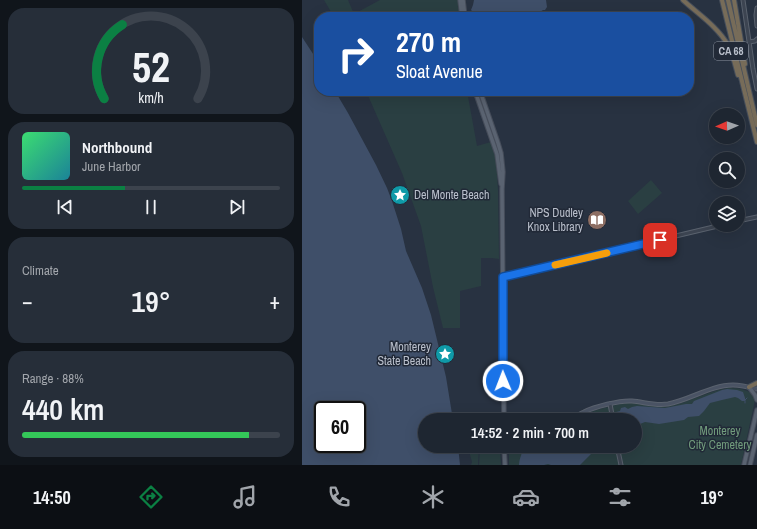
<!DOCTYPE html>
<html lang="en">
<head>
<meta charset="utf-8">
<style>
	:root { --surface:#1e2631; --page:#262e39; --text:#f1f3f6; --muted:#a1a5ab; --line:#3c434d; --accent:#0b8043 }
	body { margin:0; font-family:"Archivo Narrow",sans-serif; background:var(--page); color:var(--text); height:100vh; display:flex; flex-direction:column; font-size:15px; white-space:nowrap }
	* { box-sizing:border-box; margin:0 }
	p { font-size:13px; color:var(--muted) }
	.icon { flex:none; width:22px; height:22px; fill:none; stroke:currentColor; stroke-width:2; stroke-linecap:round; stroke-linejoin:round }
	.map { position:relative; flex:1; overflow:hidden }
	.drawer { display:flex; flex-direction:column; gap:8px; padding:8px; background:#10151b; width:302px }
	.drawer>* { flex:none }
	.hud { position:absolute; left:12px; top:12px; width:380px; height:84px; border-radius:16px; box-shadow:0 4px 16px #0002,0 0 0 1px var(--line); background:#1a4fa0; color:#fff; overflow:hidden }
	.needle { width:26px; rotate:268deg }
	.buttons { position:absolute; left:407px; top:108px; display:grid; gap:8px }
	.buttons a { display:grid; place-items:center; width:36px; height:36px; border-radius:50%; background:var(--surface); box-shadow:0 4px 16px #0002,0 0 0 1px var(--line); font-size:20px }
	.speed { position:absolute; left:12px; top:401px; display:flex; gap:8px; font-size:20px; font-weight:700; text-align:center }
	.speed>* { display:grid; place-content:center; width:52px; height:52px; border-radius:50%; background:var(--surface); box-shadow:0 4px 16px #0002,0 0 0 1px var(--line); line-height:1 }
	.speed .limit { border:2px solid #111; border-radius:6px; background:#fff; color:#111 }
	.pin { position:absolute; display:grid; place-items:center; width:34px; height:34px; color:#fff; margin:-17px; border-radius:8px; box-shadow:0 2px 6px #0006 }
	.me { position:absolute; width:44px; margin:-22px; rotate:359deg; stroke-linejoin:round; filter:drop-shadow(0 0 3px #0008) }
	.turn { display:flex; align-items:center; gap:14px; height:84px; padding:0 16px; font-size:18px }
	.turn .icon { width:52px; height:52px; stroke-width:2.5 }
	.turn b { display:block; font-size:28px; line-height:34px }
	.big { font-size:30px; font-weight:600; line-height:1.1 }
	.drawer .widget { flex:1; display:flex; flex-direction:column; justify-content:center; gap:6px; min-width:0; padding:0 14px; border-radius:16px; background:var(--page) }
	.drawer .dial { align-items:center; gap:0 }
	.dial svg { height:104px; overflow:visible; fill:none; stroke:var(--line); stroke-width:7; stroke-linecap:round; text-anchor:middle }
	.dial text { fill:var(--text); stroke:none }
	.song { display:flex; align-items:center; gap:12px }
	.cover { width:48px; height:48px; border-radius:6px; background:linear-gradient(135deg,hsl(140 70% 55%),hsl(190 70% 35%)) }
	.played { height:4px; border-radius:2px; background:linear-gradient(90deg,var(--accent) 40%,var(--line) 40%) }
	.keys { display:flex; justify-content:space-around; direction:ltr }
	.heat { display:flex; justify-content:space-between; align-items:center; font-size:22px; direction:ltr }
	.charge { height:6px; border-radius:3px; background:linear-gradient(90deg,#34c759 88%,var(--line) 0) }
	.trip { position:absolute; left:116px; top:413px; width:224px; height:40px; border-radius:20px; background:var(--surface); box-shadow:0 4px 16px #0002,0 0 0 1px var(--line); font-weight:600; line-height:40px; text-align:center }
	.dock { display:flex; height:64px; justify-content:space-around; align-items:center; background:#0c0f14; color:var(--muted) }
	.dock .icon { width:28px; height:28px }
	.dock .active { color:var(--accent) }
	.dock b { font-size:18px; color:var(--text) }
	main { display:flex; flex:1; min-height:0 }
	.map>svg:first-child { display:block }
	.green { fill:#2a3f42 }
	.water { fill:#3f4f69; fill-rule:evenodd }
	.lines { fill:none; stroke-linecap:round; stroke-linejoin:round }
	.stream { stroke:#3f4f69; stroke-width:1 }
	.tertiary-casing { stroke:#5a626e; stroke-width:5 }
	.secondary-casing { stroke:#5a626e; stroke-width:5 }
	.primary-casing { stroke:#464d5a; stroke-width:5.5 }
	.motorway-casing { stroke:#474f5b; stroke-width:6 }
	.tertiary { stroke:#3c4451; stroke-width:3 }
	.secondary { stroke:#4a5364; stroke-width:3 }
	.primary { stroke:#5a6371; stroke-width:3.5 }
	.motorway { stroke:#776c59; stroke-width:4 }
	.route-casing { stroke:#114b97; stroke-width:10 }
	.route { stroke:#1a73e8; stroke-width:7 }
	.slow { stroke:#f59e0b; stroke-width:7 }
	.labels { text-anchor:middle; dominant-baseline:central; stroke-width:3; stroke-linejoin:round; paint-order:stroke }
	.shield { fill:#212937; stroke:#8b929f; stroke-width:1 }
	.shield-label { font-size:11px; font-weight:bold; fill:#b9bfcb }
	.poi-label { font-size:12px; fill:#b9bfcb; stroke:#212937; text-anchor:end }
	.park-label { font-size:12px; fill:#719b7c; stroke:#212937 }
</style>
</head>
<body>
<main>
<section class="drawer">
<div class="widget dial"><svg viewBox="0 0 100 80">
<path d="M14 69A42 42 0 1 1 86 69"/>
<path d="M14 69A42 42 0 0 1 28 12" stroke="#0b8043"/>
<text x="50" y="56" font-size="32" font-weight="700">52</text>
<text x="50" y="72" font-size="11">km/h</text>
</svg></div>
<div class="widget">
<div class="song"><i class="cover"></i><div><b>Northbound</b><p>June Harbor</p></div></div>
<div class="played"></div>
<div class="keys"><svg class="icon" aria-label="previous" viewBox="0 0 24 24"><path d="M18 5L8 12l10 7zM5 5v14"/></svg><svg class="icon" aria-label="pause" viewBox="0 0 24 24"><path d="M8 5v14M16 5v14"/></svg><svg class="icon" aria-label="next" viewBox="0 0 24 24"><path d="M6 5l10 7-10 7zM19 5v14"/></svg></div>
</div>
<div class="widget"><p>Climate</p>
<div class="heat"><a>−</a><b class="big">19°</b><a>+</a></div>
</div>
<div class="widget"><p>Range · 88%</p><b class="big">440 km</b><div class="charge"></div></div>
</section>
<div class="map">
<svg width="455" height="465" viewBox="0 0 455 465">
	<rect width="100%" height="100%" fill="#283241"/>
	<path class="green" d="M 22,0 L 46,0 L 52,14 L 78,0 L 156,0 L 158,15 L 155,17 L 32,17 Z
		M 64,91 L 77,91 L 79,92 L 82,91 L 165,91 L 175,146 L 189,142 L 194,159 L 196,190 L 197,259 L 190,258 L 179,258 L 179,286 L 158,291 L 158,328 L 141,328 L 131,287 L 119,226 L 100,173 Z
		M 349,180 L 360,193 L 336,214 L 326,201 Z
		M 426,388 C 436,388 450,389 453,400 L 439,465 L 207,465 L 207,446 L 333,446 L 333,420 L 273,420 C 287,411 295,410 310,406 C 317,405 324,402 331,403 C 344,404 355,408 368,406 C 388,402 406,391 426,388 Z
		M 169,446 L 177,446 L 176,465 L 169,465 L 170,462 L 167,451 L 170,449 L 170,448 Z
		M 178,446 L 198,446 L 199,465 L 177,465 Z"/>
	<path class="water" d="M 172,0 L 244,0 L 245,7 L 243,10 L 241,10 L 238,12 L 237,15 L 232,17 L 174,17 L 173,14 L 169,10 L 171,5 Z
		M 0,37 L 17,63 L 17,91 L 33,91 L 46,113 L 74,165 L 85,188 L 90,201 L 99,229 L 104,251 L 120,288 L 129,315 L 144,377 L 151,420 L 123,420 L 123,446 L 156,446 L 158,465 L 0,465 ZM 21,410 L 55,410 L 55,444 L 21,444 Z
		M 425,389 L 435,390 L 441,392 L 443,398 L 443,401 L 440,401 L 436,398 L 433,397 L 420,400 L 408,403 L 402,411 L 397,416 L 386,417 L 382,420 L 357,424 L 343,422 L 333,426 L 333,420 L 285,420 C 292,416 299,417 305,412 L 310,413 L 318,411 L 319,408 L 323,407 L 326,409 L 330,407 L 335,406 L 363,408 L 384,404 L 390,404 L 392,401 L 420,390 Z
		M 221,446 L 297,446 L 278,465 L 249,465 L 246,464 L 242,465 L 217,465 C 217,458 221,453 221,446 Z"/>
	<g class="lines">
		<path class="stream" d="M 443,403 L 443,400 L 445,398"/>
		<g class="tertiary-casing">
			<path id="tertiary" d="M 441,0 L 451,69 L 455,89
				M 455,8 L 454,15 L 455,26
				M 447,42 L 453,41 L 455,39
				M 436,221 L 455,217
				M 201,277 L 420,225
				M 308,404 L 311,420
				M 315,446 L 319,465"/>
		</g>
		<g class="secondary-casing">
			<path id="secondary" d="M 269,420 C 273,417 277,414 282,412 C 292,407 318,400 330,401 C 342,402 353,406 366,404 C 388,400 409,385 431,385 C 439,385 447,387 455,389"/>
		</g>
		<g class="primary-casing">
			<path id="primary" d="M 158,0 L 160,17
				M 161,0 L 163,17
				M 173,91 L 195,154 L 199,184
				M 178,91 L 196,143 L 199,153 L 201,172 L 200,189 L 202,420
				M 447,387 L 453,395 L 455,400
				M 202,446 L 203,465
				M 442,465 L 455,410
				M 448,465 L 455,435"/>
		</g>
		<g class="motorway-casing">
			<path id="motorway" d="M 381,0 C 396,14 415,26 426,45 C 431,54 433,64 436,75
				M 420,0 L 455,142
				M 426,0 L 455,125
				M 432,0 L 443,64
				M 447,387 L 455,383"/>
		</g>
		<use href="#tertiary" class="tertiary"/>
		<use href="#secondary" class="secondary"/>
		<use href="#primary" class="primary"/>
		<use href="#motorway" class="motorway"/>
	</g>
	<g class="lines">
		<g class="route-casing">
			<path id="route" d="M 201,381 L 201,277 L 358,240"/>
		</g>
		<use href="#route" class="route"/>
		<path class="slow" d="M 253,265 L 305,253"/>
	</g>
	<defs>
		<g id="sight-disc" transform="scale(1)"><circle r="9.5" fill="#0f9aa8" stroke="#212937"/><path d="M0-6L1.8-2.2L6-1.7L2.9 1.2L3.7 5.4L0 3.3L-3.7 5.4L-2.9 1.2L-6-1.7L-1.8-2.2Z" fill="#fff"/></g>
		<g id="library-disc" transform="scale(1)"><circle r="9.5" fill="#8d6e63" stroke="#212937"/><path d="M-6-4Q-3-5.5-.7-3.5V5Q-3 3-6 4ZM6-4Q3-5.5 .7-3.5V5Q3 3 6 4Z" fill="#fff"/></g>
	</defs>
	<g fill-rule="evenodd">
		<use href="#sight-disc" x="98" y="195"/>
		<use href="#library-disc" x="295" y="220"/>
		<use href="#sight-disc" x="143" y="354"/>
	</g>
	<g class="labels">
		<rect class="shield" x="412" y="42" width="34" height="18" rx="3"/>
		<g class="shield-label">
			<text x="429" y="51">CA 68</text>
		</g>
		<g class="poi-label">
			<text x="112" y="195" text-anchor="start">Del Monte Beach</text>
			<text x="281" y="213">NPS Dudley<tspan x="281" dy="14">Knox Library</tspan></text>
			<text x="129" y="347">Monterey<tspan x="129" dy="14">State Beach</tspan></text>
		</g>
		<g class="park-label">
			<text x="418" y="431">Monterey<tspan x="418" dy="14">City Cemetery</tspan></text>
		</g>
	</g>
</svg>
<div class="buttons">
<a><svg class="needle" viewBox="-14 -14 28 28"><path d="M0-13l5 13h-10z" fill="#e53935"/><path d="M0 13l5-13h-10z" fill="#a1a5ab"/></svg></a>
<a><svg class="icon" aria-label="search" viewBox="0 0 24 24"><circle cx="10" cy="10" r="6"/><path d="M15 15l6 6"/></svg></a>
<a><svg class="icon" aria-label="layers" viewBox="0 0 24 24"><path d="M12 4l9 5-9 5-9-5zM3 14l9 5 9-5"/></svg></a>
</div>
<div class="speed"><div class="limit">60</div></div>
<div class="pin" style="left:358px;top:240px;background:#d93025"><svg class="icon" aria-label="arrive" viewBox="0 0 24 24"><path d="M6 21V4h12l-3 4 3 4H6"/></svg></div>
<svg class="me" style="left:201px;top:381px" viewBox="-20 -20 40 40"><circle r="17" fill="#1a73e8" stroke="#fff" stroke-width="3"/><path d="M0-11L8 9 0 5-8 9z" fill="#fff"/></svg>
<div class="trip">14:52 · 2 min · 700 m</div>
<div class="hud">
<div class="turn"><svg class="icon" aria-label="right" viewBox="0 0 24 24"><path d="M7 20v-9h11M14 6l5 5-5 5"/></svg><div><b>270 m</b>Sloat Avenue</div></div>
</div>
</div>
</main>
<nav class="dock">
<b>14:50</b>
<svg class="icon active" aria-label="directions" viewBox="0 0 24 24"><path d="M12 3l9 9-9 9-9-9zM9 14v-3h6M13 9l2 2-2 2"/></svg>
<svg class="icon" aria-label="music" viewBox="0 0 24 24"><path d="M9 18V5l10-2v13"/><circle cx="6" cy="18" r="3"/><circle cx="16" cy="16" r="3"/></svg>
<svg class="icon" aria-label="phone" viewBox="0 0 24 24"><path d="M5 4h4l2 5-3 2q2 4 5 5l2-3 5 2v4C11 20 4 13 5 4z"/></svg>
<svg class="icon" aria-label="climate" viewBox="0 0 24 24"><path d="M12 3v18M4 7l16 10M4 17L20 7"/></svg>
<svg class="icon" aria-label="car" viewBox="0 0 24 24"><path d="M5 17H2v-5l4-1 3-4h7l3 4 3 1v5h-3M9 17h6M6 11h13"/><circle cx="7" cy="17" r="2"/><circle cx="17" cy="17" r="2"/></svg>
<svg class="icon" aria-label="filters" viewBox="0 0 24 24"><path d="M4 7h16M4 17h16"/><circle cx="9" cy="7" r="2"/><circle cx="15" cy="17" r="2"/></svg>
<b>19°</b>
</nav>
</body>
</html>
